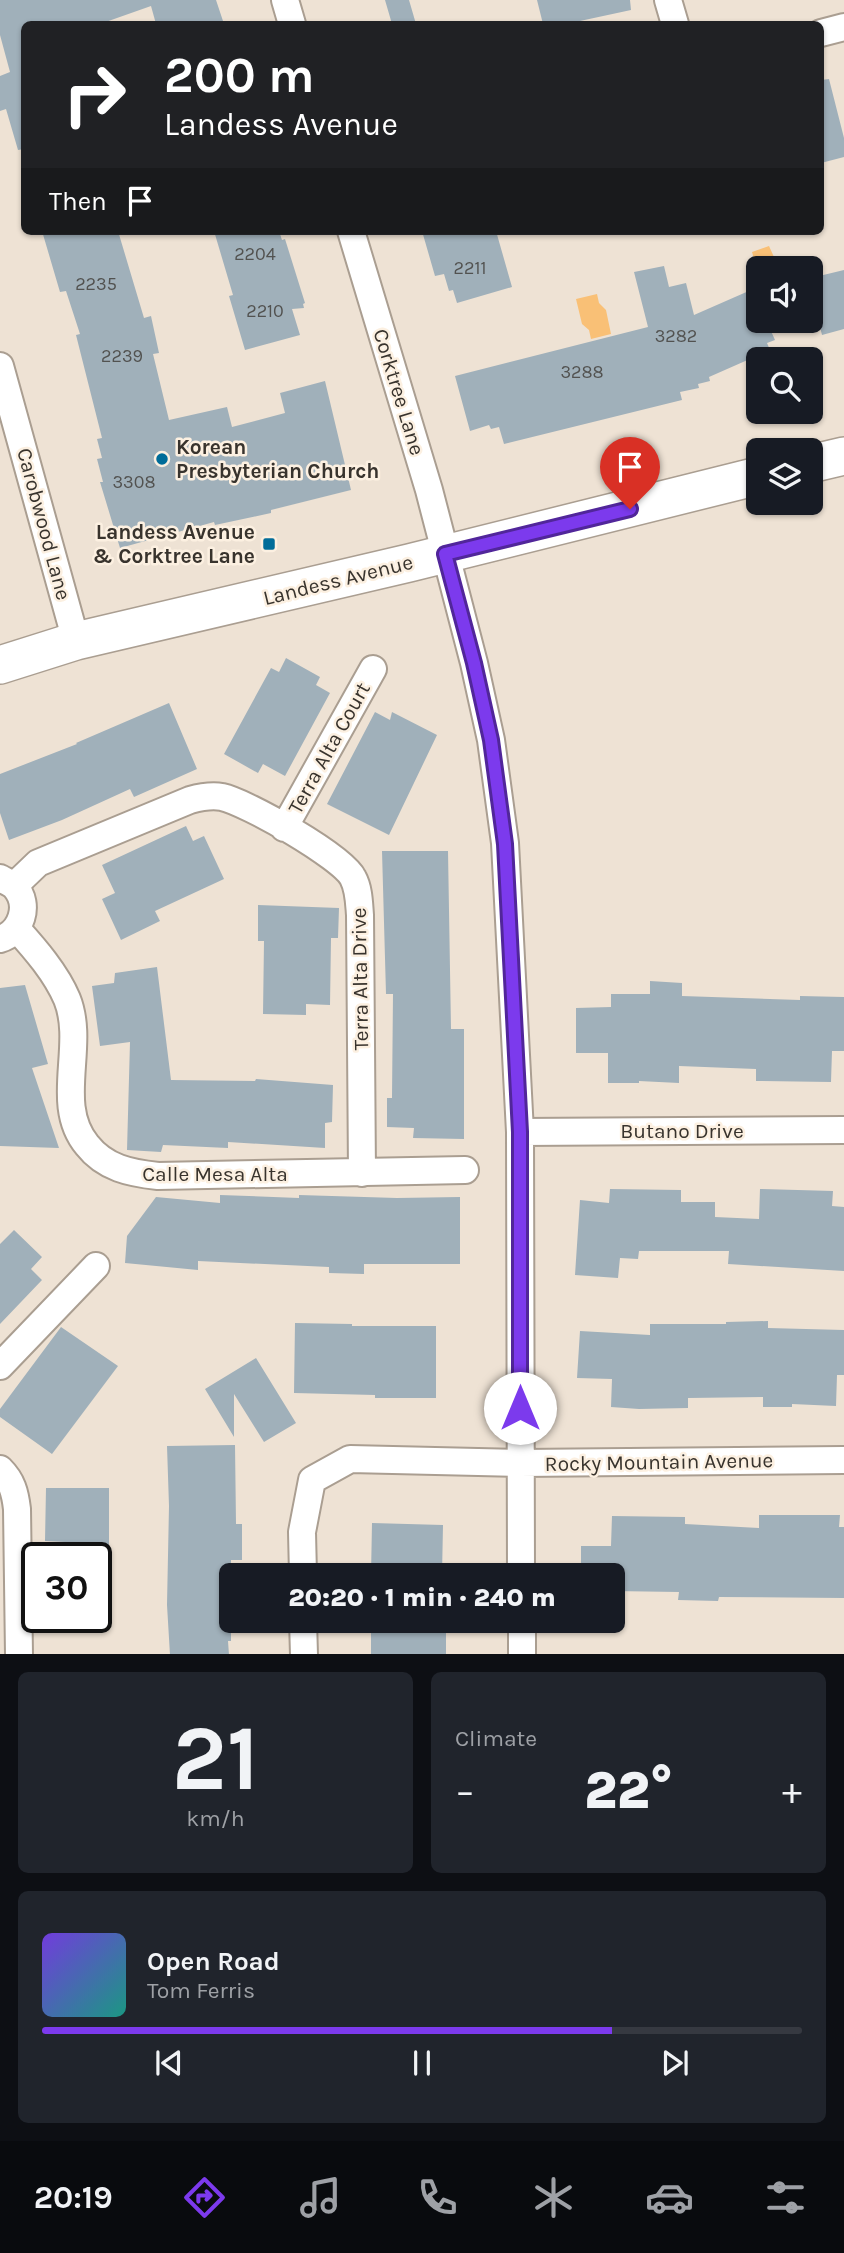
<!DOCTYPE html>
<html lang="en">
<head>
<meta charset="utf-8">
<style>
	:root { --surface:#171b24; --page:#20242c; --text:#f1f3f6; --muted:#9ea1a6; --line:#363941; --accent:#7c3aed }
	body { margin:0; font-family:Karla,sans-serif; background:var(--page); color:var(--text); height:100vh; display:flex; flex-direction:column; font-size:26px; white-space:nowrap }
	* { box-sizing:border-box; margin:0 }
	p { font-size:23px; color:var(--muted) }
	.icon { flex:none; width:38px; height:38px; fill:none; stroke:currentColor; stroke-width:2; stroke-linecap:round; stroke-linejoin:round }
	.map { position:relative; height:1654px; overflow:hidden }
	.side { display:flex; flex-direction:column; gap:18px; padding:18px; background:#0d0f14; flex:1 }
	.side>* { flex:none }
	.top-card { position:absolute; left:21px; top:21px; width:803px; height:214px; border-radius:10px; box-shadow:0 2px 5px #0004; background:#202124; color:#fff; overflow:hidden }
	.fabs { position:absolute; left:746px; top:256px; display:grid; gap:14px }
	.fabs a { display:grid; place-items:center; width:77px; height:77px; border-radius:10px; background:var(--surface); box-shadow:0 2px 5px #0004; font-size:35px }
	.speed { position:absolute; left:21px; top:1542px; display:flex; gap:14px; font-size:35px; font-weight:700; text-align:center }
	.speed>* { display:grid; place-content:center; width:91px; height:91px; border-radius:50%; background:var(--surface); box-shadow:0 2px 5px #0004; line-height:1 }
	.speed .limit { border:4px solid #111; border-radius:10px; background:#fff; color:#111 }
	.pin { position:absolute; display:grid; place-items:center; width:60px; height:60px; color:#fff; margin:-72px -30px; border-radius:50% 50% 50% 0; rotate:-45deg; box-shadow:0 0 7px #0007 }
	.pin .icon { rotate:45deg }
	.me { position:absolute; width:77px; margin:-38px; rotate:0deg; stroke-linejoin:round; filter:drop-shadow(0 0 5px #0008) }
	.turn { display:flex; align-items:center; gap:24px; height:147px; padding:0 28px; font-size:32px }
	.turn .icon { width:91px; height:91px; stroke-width:2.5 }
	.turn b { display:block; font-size:49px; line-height:60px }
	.then { display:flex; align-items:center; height:66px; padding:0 28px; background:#0003; gap:14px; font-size:26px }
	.big { font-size:52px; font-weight:800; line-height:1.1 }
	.side .widget { flex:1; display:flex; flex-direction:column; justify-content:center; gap:10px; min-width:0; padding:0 24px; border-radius:10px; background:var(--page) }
	.side .dial { align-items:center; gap:0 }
	.dial b { font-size:91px; line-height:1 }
	.song { display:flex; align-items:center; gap:21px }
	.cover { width:84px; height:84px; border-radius:10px; background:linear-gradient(135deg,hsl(260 70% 55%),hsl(170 70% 35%)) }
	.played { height:7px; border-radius:4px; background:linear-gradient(90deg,var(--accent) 75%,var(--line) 75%) }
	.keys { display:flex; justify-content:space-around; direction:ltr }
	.heat { display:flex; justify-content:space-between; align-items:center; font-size:38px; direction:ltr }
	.side .tiles { flex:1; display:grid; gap:18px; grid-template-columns:1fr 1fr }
	.widget:last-child { grid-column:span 2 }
	.trip { position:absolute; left:219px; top:1563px; width:406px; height:70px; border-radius:10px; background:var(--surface); box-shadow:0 2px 5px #0004; font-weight:800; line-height:70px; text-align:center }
	.dock { display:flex; height:112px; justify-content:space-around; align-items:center; background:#090b0e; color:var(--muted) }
	.dock .icon { width:49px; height:49px }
	.dock .current { color:var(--accent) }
	.dock b { font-size:32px; color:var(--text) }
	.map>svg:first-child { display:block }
	.water { fill:#f9c076 }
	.building { fill:#a0b0ba }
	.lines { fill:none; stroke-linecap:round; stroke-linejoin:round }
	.minor-casing { stroke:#aa9e91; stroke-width:30 }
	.secondary-casing { stroke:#aa9e91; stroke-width:40 }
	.minor { stroke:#fff; stroke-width:26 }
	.secondary { stroke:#fff; stroke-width:37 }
	.route-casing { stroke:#51269a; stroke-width:18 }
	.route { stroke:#7c3aed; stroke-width:12 }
	.poi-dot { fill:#006c99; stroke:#fcf0e1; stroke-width:2.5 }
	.labels { text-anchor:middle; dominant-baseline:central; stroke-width:5; stroke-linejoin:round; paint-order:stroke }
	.number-label { font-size:18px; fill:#525250 }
	.street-label { font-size:21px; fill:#38332d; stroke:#fcf0e1 }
	.poi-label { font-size:21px; font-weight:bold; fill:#38332d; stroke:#fcf0e1; text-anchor:start }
</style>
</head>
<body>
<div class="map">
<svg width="844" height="1655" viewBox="0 0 844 1655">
	<rect width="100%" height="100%" fill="#eee2d4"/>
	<path class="water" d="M 769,246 L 779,268 L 758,268 L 758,273 L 752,252 Z
		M 597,294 L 599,303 L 606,310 L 611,334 L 591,339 L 589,330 L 582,324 L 576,299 Z"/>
	<path class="building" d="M 0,0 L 216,0 L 224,24 L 156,24 L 151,6 L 100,24 L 24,24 L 24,149 L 18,150 L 6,109 L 0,111 L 0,76 L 10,72 L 0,35 Z
		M 385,0 L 409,0 L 416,24 L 392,24 Z
		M 537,0 L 630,0 L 631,10 L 566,24 L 543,24 Z
		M 829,79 L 844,138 L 844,157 L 821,163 L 821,80 Z
		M 42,231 L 118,231 L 144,318 L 151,316 L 159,353 L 153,354 L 169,420 L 227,407 L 232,427 L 285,413 L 280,393 L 325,381 L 351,490 L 271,510 L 271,513 L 215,525 L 214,522 L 120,548 L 100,482 L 103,482 L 97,459 L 102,458 L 97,439 L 102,438 L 76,335 L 80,334 L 66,291 L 60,292 Z
		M 214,231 L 279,231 L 282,240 L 285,239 L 305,303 L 303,304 L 304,308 L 292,309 L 300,335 L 245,350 L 229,296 L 233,295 Z
		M 422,231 L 496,231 L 512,287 L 457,303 L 453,290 L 449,291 L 444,274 L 435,276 Z
		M 664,266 L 669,287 L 686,283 L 694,315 L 751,290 L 758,305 L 758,320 L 766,320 L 775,340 L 767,343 L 770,350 L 709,377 L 710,381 L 698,384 L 699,388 L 680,392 L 682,400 L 504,444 L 499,427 L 491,429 L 489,425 L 470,431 L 455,376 L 648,327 L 634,272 Z
		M 844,270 L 844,329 L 822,335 L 811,291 L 818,289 L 815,277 Z
		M 286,658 L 320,677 L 316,685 L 330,693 L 285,776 L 263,764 L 258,773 L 224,754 L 271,668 L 279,672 Z
		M 169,703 L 197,769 L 134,797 L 130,789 L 62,820 L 9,840 L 0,813 L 0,774 L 77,744 L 76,743 Z
		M 375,712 L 390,720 L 392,712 L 437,735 L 389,835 L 327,804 Z
		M 186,826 L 193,841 L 204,836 L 224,879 L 155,911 L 160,921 L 121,940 L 102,899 L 115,893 L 102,865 Z
		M 382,851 L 448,851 L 451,1029 L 464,1029 L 464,1139 L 413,1138 L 414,1128 L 387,1127 L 387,1098 L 392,1098 L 393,994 L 386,994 Z
		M 258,905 L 339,908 L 338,938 L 331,938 L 330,1005 L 306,1004 L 306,1015 L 263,1014 L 264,941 L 258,941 Z
		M 157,967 L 171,1080 L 255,1081 L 256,1079 L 333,1085 L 332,1122 L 325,1123 L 325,1148 L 228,1142 L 228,1148 L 163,1145 L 161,1152 L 127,1150 L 130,1042 L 100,1046 L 92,986 L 114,983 L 115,973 Z
		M 650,981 L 682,983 L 682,996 L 800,1000 L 800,996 L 844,997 L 844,1051 L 832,1051 L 831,1082 L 756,1081 L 756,1069 L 679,1066 L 679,1083 L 639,1081 L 639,1083 L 608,1083 L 608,1053 L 576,1053 L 576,1008 L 611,1007 L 611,994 L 650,994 Z
		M 25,985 L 48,1064 L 32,1068 L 59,1148 L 0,1146 L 0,988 Z
		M 610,1189 L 681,1190 L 681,1202 L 715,1202 L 715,1217 L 759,1219 L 760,1189 L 833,1191 L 832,1206 L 844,1207 L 844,1271 L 728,1264 L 729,1251 L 639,1251 L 638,1259 L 620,1258 L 618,1278 L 575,1275 L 580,1200 L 609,1203 Z
		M 220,1195 L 299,1198 L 299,1195 L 397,1198 L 460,1197 L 460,1264 L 364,1264 L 364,1274 L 329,1273 L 329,1267 L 198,1261 L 198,1270 L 125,1263 L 127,1236 L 156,1197 L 220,1203 Z
		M 14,1230 L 42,1257 L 31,1269 L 42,1280 L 0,1324 L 0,1244 Z
		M 768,1321 L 768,1328 L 844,1330 L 844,1375 L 837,1375 L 836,1406 L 792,1404 L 792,1407 L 763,1407 L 763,1397 L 688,1398 L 688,1408 L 639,1409 L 611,1407 L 612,1379 L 577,1378 L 580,1331 L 650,1335 L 650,1324 L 726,1324 L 726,1322 Z
		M 295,1323 L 352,1324 L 352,1326 L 436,1326 L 436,1398 L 375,1398 L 375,1395 L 294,1393 Z
		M 61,1327 L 118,1366 L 52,1454 L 0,1417 L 0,1409 Z
		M 256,1358 L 296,1423 L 264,1442 L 234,1394 L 234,1437 L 205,1389 Z
		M 235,1445 L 236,1524 L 242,1524 L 242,1560 L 231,1560 L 231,1641 L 228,1641 L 229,1655 L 170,1655 L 167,1605 L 169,1506 L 167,1446 Z
		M 46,1488 L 109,1488 L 109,1558 L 65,1558 L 65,1542 L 45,1541 Z
		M 759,1515 L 840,1515 L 839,1527 L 844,1527 L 844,1598 L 719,1597 L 718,1601 L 678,1600 L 679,1592 L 612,1591 L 612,1575 L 581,1575 L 581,1546 L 611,1546 L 612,1516 L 685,1517 L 685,1524 L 759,1528 Z
		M 372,1523 L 443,1525 L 442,1575 L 371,1575 Z
		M 371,1620 L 446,1620 L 446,1655 L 371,1655 Z"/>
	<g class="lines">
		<g class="minor-casing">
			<path id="minor" d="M 285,0 L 292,24
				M 668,0 L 675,24
				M 821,33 L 844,27
				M 351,231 L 429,490 L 474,663 L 491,740 L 505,843 L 520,1132 L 521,1575
				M 0,366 L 76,641
				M 284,828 L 373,669
				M 0,878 C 5,881 11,883 15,887 C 31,905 21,933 0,939
				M 14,886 L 38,863 L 190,800 C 201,797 211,795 222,797 C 246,802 343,857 353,878 C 359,889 359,903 360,915 L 362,1173
				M 17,929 C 35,949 56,973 67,999 C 86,1046 53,1104 87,1145 C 105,1168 130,1173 158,1176 L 465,1170
				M 520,1132 L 844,1130
				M 0,1366 L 96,1266
				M 0,1469 C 12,1481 15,1492 17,1509 L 19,1655
				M 303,1575 L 302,1532 L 312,1480 L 350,1459 L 520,1463 L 844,1460
				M 303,1620 L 304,1655
				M 522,1620 L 522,1655"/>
		</g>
		<g class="secondary-casing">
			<path id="secondary" d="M 810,464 L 844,456
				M 0,665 L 76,641 L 409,563 L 758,476"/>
		</g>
		<use href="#minor" class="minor"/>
		<use href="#secondary" class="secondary"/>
	</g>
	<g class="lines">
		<g class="route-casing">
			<path id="route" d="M 520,1408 L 520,1132 L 505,844 L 491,740 L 474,663 L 445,554 L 630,509"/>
		</g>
		<use href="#route" class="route"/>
	</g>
	<g class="poi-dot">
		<circle cx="162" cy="459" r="7"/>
		<rect x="262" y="537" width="14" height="14" rx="3.5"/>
	</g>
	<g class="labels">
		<g class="number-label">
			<text x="255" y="254">2204</text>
			<text x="470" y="268">2211</text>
			<text x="96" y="284">2235</text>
			<text x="265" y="311">2210</text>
			<text x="676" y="336">3282</text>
			<text x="122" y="356">2239</text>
			<text x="582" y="372">3288</text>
			<text x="134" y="482">3308</text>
		</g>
		<g class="street-label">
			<text transform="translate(399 392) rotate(73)">Corktree Lane</text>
			<text transform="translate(44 524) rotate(75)">Carobwood Lane</text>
			<text transform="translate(338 580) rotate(-14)">Landess Avenue</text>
			<text transform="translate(329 748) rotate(-61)">Terra Alta Court</text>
			<text transform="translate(360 979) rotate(-91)">Terra Alta Drive</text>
			<text x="682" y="1131">Butano Drive</text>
			<text x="215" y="1174">Calle Mesa Alta</text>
			<text transform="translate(659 1462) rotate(-1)">Rocky Mountain Avenue</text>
		</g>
		<g class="poi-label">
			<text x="176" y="447">Korean<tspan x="176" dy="24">Presbyterian Church</tspan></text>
			<text x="255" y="532" text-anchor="end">Landess Avenue<tspan x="255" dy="24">&amp; Corktree Lane</tspan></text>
		</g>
	</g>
</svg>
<div class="fabs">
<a><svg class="icon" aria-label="sound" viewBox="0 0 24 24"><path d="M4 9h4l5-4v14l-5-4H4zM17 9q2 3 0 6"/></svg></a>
<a><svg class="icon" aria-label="search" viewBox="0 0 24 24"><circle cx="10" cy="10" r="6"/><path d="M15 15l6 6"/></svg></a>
<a><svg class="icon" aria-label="layers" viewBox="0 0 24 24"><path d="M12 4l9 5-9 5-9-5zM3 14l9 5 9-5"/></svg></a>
</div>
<div class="speed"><div class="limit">30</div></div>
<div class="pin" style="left:630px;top:509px;background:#d93025"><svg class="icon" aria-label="arrive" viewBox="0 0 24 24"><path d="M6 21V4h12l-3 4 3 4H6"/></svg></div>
<svg class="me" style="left:520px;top:1408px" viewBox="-20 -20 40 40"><circle r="19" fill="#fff"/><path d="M0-13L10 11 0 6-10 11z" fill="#7c3aed"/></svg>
<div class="trip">20:20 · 1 min · 240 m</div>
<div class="top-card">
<div class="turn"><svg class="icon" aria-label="right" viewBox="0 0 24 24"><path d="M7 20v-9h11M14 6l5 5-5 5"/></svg><div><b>200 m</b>Landess Avenue</div></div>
<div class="then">Then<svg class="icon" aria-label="arrive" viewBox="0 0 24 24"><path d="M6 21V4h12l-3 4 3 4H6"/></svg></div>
</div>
</div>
<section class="side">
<div class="tiles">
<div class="widget dial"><b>21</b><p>km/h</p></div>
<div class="widget"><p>Climate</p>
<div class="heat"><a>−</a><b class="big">22°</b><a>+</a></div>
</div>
<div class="widget">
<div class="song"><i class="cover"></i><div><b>Open Road</b><p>Tom Ferris</p></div></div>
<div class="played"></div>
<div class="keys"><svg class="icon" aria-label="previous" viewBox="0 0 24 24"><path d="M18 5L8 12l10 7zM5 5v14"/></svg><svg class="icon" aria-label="pause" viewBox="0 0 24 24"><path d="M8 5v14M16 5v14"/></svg><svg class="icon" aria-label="next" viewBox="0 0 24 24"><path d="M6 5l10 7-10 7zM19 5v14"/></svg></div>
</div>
</div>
</section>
<nav class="dock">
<b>20:19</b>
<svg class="icon current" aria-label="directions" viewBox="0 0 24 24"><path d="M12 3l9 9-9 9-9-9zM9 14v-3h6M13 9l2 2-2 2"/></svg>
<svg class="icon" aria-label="music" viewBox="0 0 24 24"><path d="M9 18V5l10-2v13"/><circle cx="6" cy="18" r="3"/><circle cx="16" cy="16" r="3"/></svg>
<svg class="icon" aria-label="phone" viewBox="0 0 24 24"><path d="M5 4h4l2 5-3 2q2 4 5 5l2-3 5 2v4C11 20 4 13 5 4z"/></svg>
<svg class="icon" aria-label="climate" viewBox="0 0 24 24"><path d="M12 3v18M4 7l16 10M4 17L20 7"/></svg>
<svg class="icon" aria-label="car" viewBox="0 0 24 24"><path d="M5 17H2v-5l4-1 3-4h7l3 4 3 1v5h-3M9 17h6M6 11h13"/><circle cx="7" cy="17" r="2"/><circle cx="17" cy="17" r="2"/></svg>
<svg class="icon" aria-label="filters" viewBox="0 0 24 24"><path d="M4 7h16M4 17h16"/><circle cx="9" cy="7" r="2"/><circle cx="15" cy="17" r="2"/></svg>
</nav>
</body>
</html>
